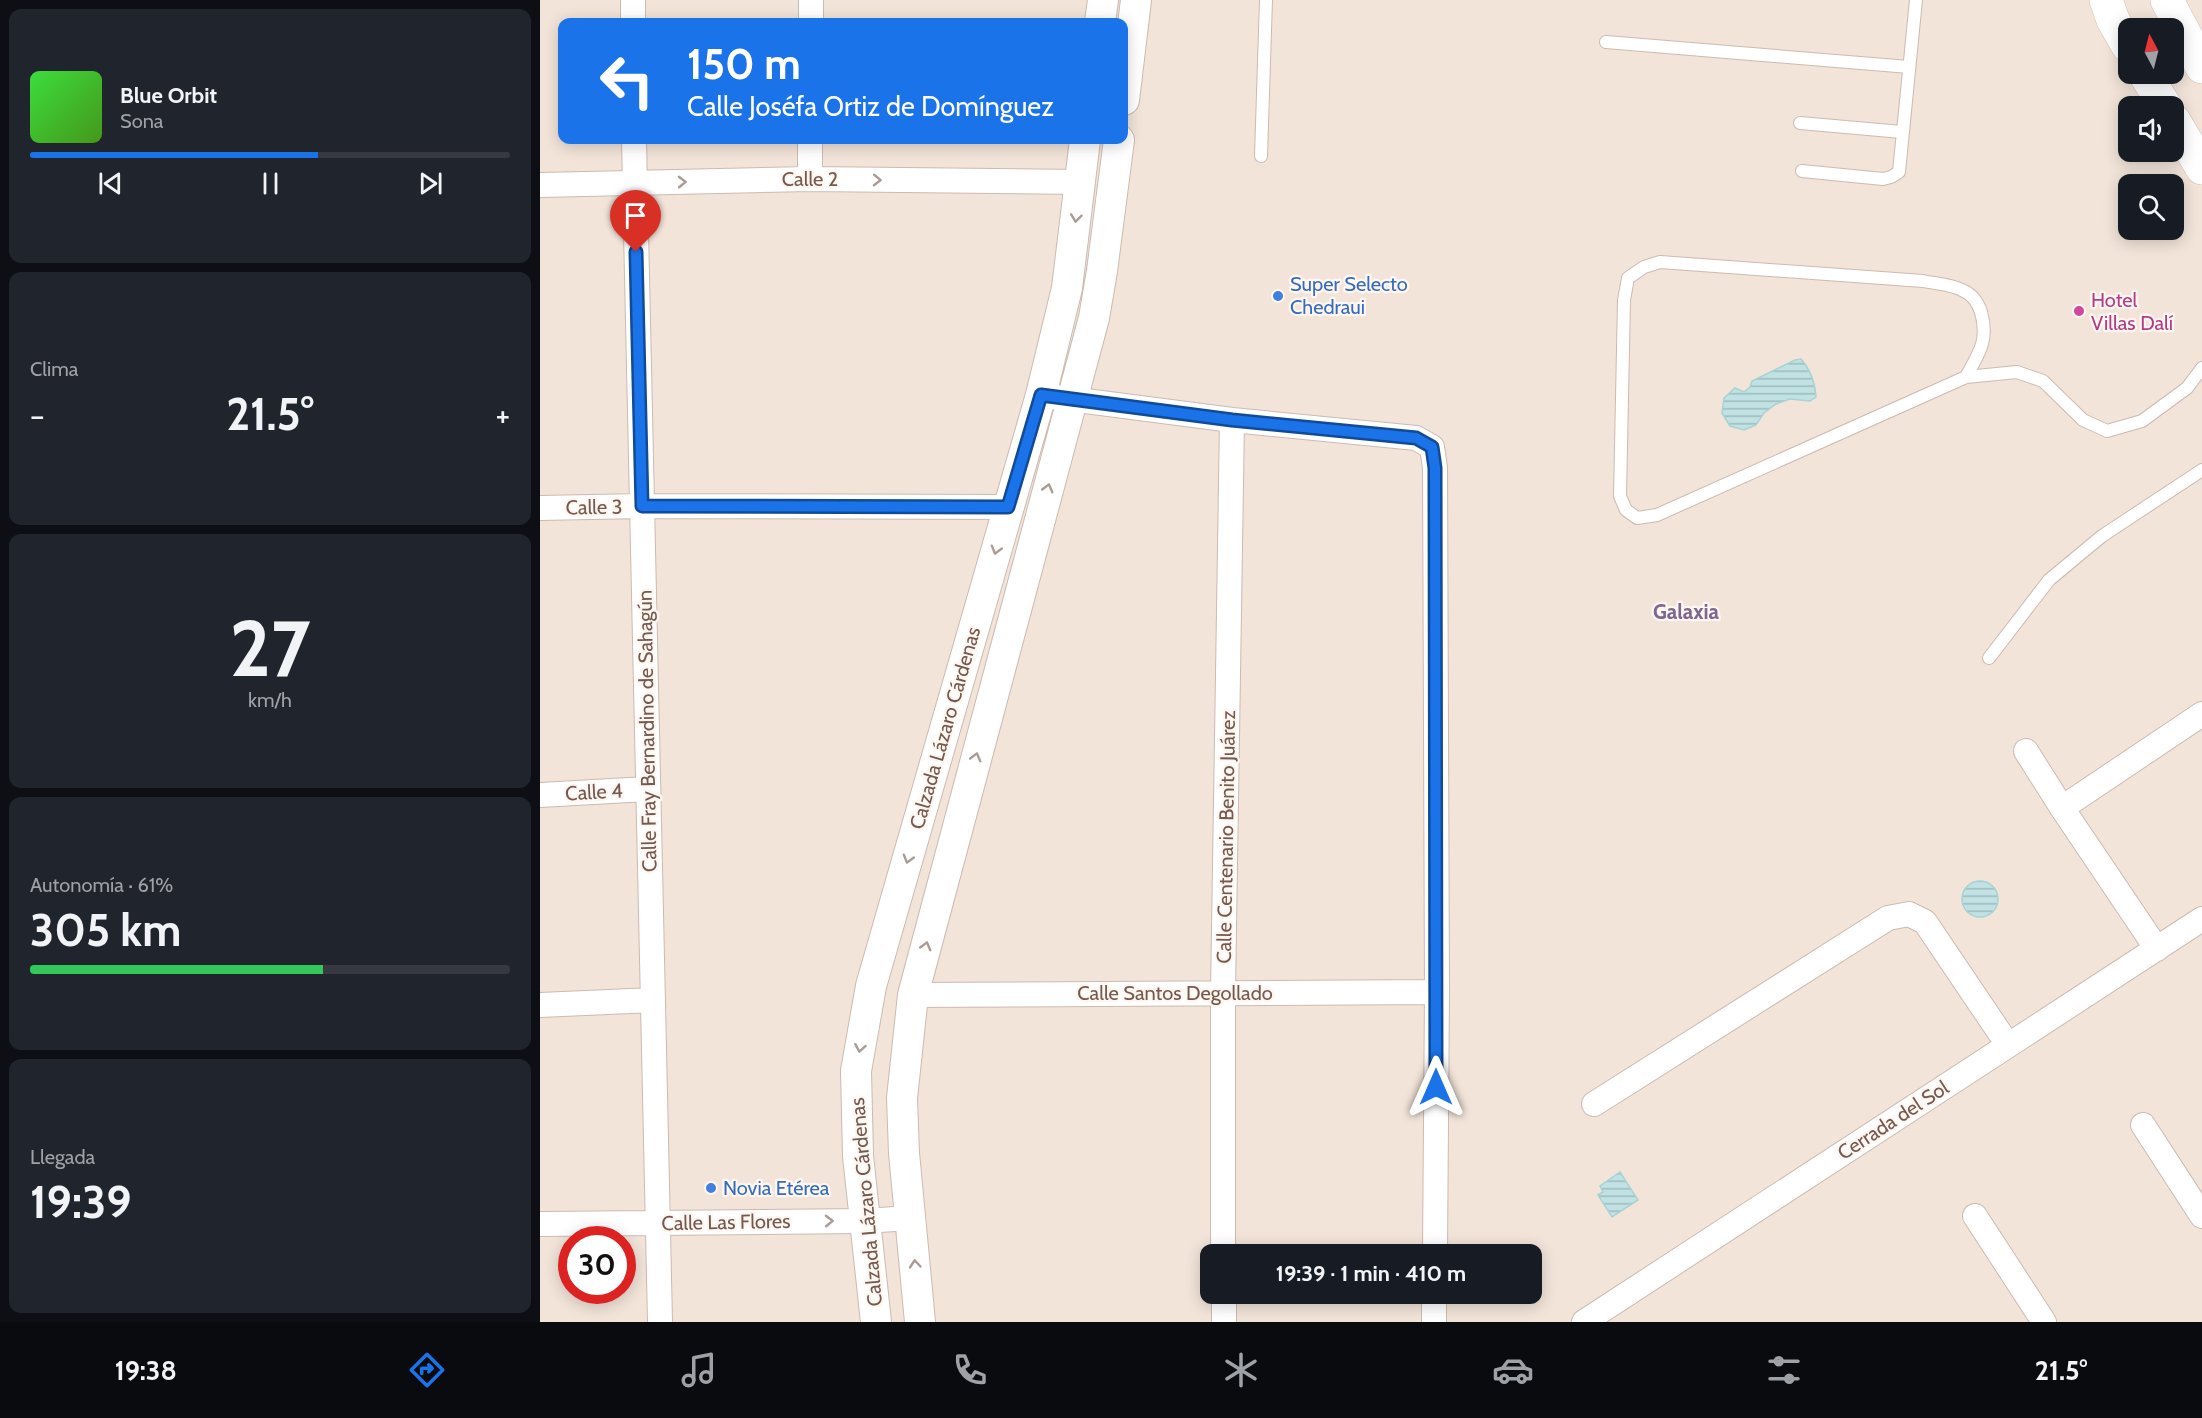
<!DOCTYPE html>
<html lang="es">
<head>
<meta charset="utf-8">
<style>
	:root { --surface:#171b24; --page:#20242c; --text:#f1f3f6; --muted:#9ea1a6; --line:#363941; --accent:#1a73e8 }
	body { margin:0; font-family:Cabin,sans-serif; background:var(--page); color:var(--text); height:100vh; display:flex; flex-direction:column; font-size:22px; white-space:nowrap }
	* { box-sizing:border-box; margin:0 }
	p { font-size:20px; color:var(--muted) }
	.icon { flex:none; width:33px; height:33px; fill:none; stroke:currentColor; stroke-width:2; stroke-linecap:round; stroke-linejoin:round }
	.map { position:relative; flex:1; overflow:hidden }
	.panel { display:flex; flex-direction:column; gap:9px; padding:9px; background:#0d0f14; width:540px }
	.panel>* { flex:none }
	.hud { position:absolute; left:18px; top:18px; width:570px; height:126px; border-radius:12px; box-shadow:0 3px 15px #0003; background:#1a73e8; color:#fff; overflow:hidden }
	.needle { width:39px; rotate:353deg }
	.controls { position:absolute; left:1578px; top:18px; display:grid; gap:12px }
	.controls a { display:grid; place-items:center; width:66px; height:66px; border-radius:12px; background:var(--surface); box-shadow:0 3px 15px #0003; font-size:30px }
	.speed { position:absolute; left:18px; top:1226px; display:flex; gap:12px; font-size:30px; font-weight:700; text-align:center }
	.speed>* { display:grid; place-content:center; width:78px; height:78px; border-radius:50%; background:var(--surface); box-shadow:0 3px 15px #0003; line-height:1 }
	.speed .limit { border:9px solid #d22; background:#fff; color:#111 }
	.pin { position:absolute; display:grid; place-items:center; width:51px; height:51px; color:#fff; margin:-62px -26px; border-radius:50% 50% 50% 0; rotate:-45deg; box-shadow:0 0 6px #0007 }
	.pin .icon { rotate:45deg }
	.me { position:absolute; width:66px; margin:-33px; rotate:0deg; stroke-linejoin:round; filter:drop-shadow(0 0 4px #0008) }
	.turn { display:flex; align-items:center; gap:21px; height:126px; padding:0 30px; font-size:27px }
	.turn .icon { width:78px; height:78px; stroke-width:2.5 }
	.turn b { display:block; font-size:42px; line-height:51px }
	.big { font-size:45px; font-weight:700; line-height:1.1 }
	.panel .widget { flex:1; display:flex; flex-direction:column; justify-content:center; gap:9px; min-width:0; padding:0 21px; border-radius:12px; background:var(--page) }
	.panel .dial { align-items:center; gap:0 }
	.dial b { font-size:78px; line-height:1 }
	.song { display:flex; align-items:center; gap:18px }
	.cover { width:72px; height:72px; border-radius:9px; background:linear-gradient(135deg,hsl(120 70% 55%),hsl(100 70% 35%)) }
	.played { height:6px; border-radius:3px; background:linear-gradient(90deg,var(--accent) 60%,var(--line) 60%) }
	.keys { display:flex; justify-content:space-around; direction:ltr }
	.heat { display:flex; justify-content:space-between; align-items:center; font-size:33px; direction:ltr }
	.charge { height:9px; border-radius:4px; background:linear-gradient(90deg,#34c759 61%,var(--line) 0) }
	.trip { position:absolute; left:660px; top:1244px; width:342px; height:60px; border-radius:12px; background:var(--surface); box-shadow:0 3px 15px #0003; font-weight:700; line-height:60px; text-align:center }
	.tabs { display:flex; height:96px; justify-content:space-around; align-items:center; background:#090b0e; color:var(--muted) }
	.tabs .icon { width:42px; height:42px }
	.tabs .current { color:var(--accent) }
	.tabs b { font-size:27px; color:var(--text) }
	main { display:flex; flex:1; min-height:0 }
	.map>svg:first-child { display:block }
	.residential { fill:#f2e4d9; fill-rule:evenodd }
	.water { fill:url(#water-rules); stroke:#a7d3d5; stroke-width:1.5 }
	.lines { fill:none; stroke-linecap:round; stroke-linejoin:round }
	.service-casing { stroke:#cdbab1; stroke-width:14 }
	.minor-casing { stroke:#cdbab1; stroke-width:26 }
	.tertiary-casing { stroke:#cdbab1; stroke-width:32 }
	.secondary-casing { stroke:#d2bcb1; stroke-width:34 }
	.service { stroke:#fff; stroke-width:12 }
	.minor { stroke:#fff; stroke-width:24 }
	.tertiary { stroke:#fff; stroke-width:30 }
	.secondary { stroke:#fff; stroke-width:33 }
	.oneway { stroke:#ac9b95 }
	.route-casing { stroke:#114b97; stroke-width:15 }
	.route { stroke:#1a73e8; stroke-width:10 }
	.shop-dot { fill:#3f7fe0; stroke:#fef7f1; stroke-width:2 }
	.hotel-dot { fill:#d1479c; stroke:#fef7f1; stroke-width:2 }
	.labels { text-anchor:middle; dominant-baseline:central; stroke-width:4.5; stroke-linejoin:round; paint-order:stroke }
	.street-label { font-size:20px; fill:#75594f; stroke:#fef7f1 }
	.shop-label { font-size:20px; fill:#366cbe; stroke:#fef7f1; text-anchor:start }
	.hotel-label { font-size:20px; fill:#b23c85; stroke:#fef7f1; text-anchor:start }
	.neighbourhood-label { font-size:21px; font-weight:bold; fill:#7e6790; stroke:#fef7f1 }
</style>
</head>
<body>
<main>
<section class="panel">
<div class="widget">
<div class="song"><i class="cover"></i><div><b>Blue Orbit</b><p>Sona</p></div></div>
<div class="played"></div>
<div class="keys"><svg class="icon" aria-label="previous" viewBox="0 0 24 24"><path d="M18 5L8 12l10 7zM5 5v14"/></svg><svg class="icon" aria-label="pause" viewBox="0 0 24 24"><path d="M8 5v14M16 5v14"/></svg><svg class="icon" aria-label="next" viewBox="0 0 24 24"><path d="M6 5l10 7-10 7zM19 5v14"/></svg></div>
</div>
<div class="widget"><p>Clima</p>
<div class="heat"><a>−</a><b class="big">21.5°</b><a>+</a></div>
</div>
<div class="widget dial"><b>27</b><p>km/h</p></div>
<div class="widget"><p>Autonomía · 61%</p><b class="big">305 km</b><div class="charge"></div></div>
<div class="widget"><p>Llegada</p><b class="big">19:39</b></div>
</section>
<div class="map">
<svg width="1662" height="1322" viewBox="0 0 1662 1322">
	<defs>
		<pattern id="water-rules" width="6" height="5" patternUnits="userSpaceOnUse" patternTransform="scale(1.5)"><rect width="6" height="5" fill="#c0e2e4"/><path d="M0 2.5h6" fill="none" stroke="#a1babb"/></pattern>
	</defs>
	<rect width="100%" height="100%" fill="#fbf3ea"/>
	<path class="residential" d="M 0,0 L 1662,0 L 1662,1322 L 0,1322 ZM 22,22 L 584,22 L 584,140 L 22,140 ZM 1588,28 L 1634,28 L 1634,74 L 1588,74 ZM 1588,106 L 1634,106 L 1634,152 L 1588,152 ZM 1588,184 L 1634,184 L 1634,230 L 1588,230 ZM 32,1239 L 82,1239 L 82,1290 L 32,1290 ZM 670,1254 L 992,1254 L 992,1293 L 670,1293 Z"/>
	<path class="water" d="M 1261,359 C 1270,369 1275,383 1276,397 L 1270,401 L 1250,399 L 1236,404 L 1224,413 L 1216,425 L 1204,430 L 1190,426 L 1182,413 L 1184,398 L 1195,388 L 1204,392 L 1210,387 L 1212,381 L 1255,360 Z
		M1422 899a18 18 0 1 1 36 0a18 18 0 1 1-36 0Z
		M 1080,1172 L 1098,1200 L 1072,1217 L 1058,1195 L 1063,1192 L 1060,1186 Z"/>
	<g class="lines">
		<g class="service-casing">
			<path id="service" d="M 1066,42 L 1369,67
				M 1260,123 L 1362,132
				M 721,156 L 726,0
				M 1262,171 L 1343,179 L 1351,177 L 1359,172 L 1376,0
				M 1426,377 C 1439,353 1449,340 1441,312 C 1438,303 1433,295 1424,291 C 1412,284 1397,284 1383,281 L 1120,262 L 1104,267 L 1088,278 L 1084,300 L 1080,496 L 1086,510 L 1097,518 L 1117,515 L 1426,377 L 1477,372 L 1503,381 L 1543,420 L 1567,431 L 1602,421 L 1647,388 L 1662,368
				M 1449,658 L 1509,580 L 1562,536 L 1662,470"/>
		</g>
		<g class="minor-casing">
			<path id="minor" d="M 93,0 L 93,22
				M 271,22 L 271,0
				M 94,140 L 120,1322
				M 270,179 L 270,140
				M 0,185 L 270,179 L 540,182
				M 515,397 L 692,420 L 876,438 L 892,447 L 895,468 L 897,992 L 895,1254
				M 0,508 L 102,506 L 468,507
				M 1486,751 L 1522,808 L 1617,949
				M 0,795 L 107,789
				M 1522,808 L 1662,714
				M 373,995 L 897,992
				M 0,1005 L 113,1000
				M 1054,1104 L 1348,918 L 1369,914 L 1385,922 L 1468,1045
				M 1603,1125 L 1662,1216
				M 1435,1216 L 1504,1322
				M 0,1224 L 324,1221 L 371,1218
				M 683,1254 L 683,992 L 692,420
				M 684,1293 L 684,1322
				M 894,1322 L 894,1293
				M 1044,1322 L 1662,919"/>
		</g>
		<g class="tertiary-casing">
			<path id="tertiary" d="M 560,22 L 563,0
				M 584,100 L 596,0
				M 336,1322 L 318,1156 L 316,1071 L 331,986 L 501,395 L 527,288 L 545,140
				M 380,1322 L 364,1153 L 362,1098 L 373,995 L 554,318 L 562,271 L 579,140"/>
		</g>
		<g class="secondary-casing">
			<path id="secondary" d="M 1566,0 L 1573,20 L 1588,46
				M 1627,0 L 1662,67
				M 1605,74 L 1625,106
				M 1634,121 L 1662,168"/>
		</g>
		<use href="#service" class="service"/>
		<use href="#minor" class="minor"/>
		<use href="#tertiary" class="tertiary"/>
		<use href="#secondary" class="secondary"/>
	</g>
	<defs><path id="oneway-chevron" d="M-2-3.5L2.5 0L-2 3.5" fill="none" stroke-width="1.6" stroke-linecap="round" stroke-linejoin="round" transform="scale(1.5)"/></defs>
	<g class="oneway">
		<use href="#oneway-chevron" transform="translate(337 180) rotate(1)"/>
		<use href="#oneway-chevron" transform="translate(142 182) rotate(-1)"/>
		<use href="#oneway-chevron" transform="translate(536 218) rotate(97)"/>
		<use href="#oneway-chevron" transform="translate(508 488) rotate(-75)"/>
		<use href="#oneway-chevron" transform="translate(456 550) rotate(106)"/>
		<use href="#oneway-chevron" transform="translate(436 757) rotate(-75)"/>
		<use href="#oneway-chevron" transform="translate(368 859) rotate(106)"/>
		<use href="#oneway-chevron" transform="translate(386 946) rotate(-75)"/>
		<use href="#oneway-chevron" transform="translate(320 1048) rotate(100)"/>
		<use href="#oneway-chevron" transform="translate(289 1221) rotate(-1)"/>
		<use href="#oneway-chevron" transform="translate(375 1264) rotate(-95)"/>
	</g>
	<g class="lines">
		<g class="route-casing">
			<path id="route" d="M 96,252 L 102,506 L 468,507 L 501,395 L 692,420 L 876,438 L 892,447 L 895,468 L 896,1087"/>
		</g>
		<use href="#route" class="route"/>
	</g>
	<g class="shop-dot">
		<circle cx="738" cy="296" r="6"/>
		<circle cx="171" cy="1188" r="6"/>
	</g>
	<circle class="hotel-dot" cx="1539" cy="311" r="6"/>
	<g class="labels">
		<g class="street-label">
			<text x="270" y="179">Calle 2</text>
			<text transform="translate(54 507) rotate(-1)">Calle 3</text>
			<text transform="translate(405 728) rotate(-74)">Calzada Lázaro Cárdenas</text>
			<text transform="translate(107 731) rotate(-91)">Calle Fray Bernardino de Sahagún</text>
			<text transform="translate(54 792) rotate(-3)">Calle 4</text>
			<text transform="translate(686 837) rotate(-89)">Calle Centenario Benito Juárez</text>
			<text x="635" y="993">Calle Santos Degollado</text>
			<text transform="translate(1353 1120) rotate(-33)">Cerrada del Sol</text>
			<text transform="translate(326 1202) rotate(-95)">Calzada Lázaro Cárdenas</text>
			<text transform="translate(186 1222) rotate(-1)">Calle Las Flores</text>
		</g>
		<g class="shop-label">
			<text x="750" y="284">Super Selecto<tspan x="750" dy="23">Chedraui</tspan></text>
			<text x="183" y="1188">Novia Etérea</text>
		</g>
		<g class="hotel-label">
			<text x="1551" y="300">Hotel<tspan x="1551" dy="23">Villas Dalí</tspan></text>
		</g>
		<g class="neighbourhood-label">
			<text x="1146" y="611">Galaxia</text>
		</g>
	</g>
</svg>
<div class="controls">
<a><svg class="needle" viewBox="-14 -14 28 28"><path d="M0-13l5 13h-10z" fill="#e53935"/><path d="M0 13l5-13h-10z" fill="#9ea1a6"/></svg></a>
<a><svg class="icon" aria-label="sound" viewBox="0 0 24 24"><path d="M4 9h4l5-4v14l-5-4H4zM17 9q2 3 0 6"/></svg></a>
<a><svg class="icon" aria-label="search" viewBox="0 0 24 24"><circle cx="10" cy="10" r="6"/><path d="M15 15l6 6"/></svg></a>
</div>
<div class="speed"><div class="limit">30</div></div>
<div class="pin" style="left:96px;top:252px;background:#d93025"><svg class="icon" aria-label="arrive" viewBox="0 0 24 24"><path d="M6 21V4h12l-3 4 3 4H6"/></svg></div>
<svg class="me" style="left:896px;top:1087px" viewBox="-20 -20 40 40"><path d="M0-17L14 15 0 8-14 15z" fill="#1a73e8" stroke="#fff" stroke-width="4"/></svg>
<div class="trip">19:39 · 1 min · 410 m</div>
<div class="hud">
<div class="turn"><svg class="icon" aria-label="left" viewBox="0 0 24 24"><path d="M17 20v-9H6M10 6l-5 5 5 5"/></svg><div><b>150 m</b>Calle Joséfa Ortiz de Domínguez</div></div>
</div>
</div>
</main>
<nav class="tabs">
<b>19:38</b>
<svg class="icon current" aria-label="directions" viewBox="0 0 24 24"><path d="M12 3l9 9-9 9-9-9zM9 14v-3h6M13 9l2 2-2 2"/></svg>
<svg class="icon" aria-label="music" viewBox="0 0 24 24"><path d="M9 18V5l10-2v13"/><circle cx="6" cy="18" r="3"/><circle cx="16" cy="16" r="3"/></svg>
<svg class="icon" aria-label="phone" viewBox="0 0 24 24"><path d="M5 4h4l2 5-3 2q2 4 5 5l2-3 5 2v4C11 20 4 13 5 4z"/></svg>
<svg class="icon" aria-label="climate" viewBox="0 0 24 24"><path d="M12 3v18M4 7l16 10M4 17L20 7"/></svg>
<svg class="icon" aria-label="car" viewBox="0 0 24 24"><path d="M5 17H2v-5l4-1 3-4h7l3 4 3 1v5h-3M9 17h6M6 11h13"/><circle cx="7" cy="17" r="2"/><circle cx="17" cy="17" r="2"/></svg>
<svg class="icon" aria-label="filters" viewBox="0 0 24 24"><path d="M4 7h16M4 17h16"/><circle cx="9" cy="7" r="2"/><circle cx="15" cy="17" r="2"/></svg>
<b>21.5°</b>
</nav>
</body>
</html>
